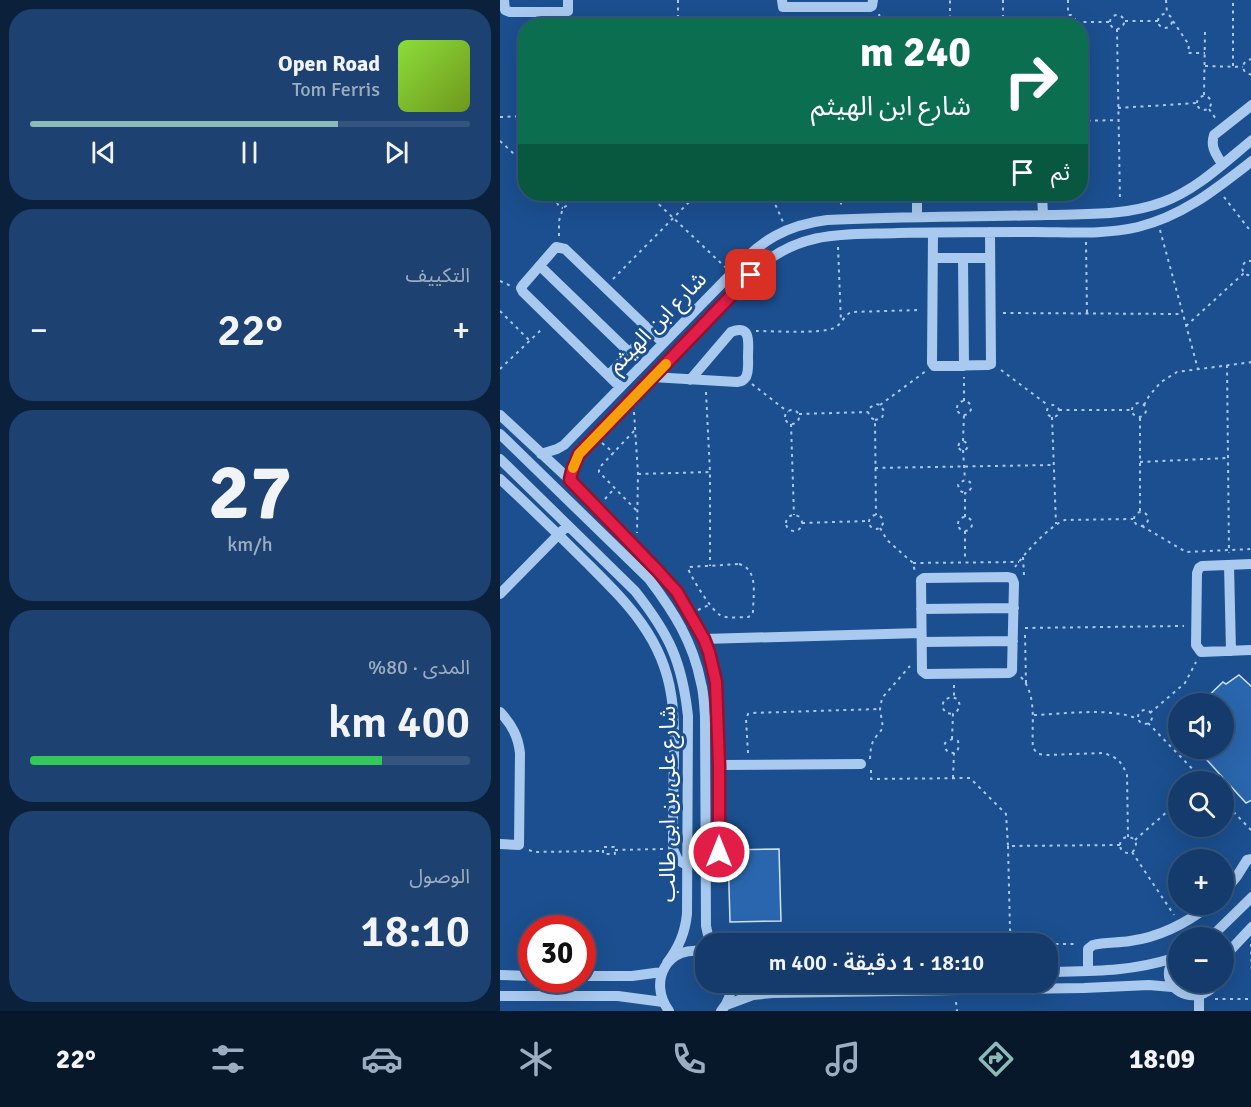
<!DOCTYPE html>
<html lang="ar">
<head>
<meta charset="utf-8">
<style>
	:root { --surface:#143b6b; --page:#1d4271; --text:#f1f3f6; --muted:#9dadc1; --line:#33557e; --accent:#8bbbb9 }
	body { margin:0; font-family:Signika,"Noto Sans Arabic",sans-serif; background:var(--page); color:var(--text); direction:rtl; height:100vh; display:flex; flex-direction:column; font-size:22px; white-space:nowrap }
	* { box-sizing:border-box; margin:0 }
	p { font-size:20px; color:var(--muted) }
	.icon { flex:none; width:33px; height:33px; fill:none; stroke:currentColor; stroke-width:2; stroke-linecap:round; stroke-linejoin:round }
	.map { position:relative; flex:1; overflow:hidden; direction:ltr }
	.drawer { display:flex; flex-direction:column; gap:9px; padding:9px; background:#0b203b; width:500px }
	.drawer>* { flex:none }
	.banner { position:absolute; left:18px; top:18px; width:570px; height:183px; border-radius:24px; box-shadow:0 6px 24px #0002,0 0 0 2px var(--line); direction:rtl; background:#0b6e4f; color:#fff; overflow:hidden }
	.controls { position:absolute; left:668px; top:693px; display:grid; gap:12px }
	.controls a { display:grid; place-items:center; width:66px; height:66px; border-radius:50%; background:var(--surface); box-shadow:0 6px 24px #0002,0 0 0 2px var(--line); font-size:30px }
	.speed { position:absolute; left:18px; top:915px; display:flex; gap:12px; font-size:30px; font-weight:700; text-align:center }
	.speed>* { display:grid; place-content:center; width:78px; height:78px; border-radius:50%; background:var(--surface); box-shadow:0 6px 24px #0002,0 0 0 2px var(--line); line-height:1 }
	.speed .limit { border:9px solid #d22; background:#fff; color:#111 }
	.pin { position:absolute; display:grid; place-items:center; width:51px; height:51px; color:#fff; margin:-26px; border-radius:12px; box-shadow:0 3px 9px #0006 }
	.me { position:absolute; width:66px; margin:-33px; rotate:0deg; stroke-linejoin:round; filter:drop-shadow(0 0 4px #0008) }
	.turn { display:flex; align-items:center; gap:21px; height:126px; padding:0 18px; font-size:27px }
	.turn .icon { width:78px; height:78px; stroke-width:2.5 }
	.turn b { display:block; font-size:42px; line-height:51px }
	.then { display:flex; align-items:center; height:57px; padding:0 18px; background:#0003; gap:12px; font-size:22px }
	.big { font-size:45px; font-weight:600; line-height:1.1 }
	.drawer .card { flex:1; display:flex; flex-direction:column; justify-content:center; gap:9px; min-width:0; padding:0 21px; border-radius:24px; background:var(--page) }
	.drawer .dial { align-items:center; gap:0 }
	.dial b { font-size:78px; line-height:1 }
	.song { display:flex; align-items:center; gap:18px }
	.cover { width:72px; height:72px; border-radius:9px; background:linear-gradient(135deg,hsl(90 70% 55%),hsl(80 70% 35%)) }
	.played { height:6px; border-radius:3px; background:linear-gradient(90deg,var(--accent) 70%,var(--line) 70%) }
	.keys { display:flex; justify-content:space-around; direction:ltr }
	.heat { display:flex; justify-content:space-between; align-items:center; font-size:33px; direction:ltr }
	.charge { height:9px; border-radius:4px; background:linear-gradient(90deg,#34c759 80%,var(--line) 0) }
	.trip { position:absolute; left:195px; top:933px; width:363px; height:60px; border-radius:24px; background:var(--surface); box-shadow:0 6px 24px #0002,0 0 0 2px var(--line); font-weight:600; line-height:60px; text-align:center; direction:rtl }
	.menu { display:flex; height:96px; justify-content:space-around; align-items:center; background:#08182b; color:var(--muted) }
	.menu .icon { width:42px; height:42px }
	.menu .active { color:var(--accent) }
	.menu b { font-size:27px; color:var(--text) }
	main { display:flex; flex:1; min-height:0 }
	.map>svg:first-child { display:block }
	.building { fill:#2a66ad; stroke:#cfe3fa; stroke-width:1.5 }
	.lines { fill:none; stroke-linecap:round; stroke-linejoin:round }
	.path { stroke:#a9c9ee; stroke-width:2; stroke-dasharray:3 4.5; stroke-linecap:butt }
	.minor { stroke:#a9c9ee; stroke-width:10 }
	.route-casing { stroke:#92132f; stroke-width:15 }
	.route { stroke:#e11d48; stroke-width:10 }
	.slow { stroke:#f59e0b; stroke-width:10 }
	.labels { text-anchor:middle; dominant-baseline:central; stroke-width:6; stroke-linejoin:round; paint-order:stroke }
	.street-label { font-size:22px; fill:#fff; stroke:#1b4f8f }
</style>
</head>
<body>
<main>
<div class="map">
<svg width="752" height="1011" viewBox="0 0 752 1011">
	<rect width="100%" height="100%" fill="#1b4f8f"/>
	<path class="building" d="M 739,675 L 752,687 L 752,800 L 746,803 L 696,748 L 723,748 L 723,704 L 700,704 L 723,682 L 726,684 Z
		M 279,849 L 281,921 L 230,922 L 228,850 Z"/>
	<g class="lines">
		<path class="path" d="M 178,0 L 178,26
			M 503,0 L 503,26
			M 568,0 L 568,15
			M 666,0 L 667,13
			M658 21a7 7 0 1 1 14 0a7 7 0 1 1-14 0Z
			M 379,14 L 382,26
			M610 22a7 7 0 1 1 14 0a7 7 0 1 1-14 0Z
			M 289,17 L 290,26
			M 74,18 L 79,26
			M 339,19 L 339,26
			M 625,21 L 658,21
			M 673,21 L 689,45 L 688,53 L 705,53
			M 576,22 L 609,22
			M 450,26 L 450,0
			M 562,26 L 562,19 L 568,15 L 571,15 L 575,19 L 575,26
			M 617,29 L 620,201
			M 752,59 C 744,60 740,67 746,73 L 752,75
			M 705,66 L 743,67
			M 733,66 L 733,0
			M 704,95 L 705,31
			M697 103a7 7 0 1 1 14 0a7 7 0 1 1-14 0Z
			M 618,108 L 697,103
			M 709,109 L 716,119
			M 0,117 L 26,116
			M 580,121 L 619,120
			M 0,141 L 26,165
			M 148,194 L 225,267
			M 265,194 L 276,206 L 283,222
			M 341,194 L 341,209
			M 724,197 L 752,233
			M 660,230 L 698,369
			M 59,236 L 59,221 L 63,208 L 69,204 L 69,200 L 65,195 L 58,197 L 56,200 L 59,207 L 63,208
			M 586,242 L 587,314
			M 338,247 L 341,322
			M 752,261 L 746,261 L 742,266 C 742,272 745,276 752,275
			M 113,279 L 197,194
			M 0,281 L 11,286
			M 0,311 L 30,341
			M 503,313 L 683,314
			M 686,326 L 744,273
			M 256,331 C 273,331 321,334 334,328 C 341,325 344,316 351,312 L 421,310
			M 727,365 L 729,553
			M 0,369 L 43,328
			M 501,370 L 549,406
			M 252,384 L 288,412
			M 206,392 L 210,472 L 210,566
			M 464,401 L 464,377
			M457 408a7 7 0 1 1 14 0a7 7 0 1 1-14 0Z
			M632 410a7 7 0 1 1 14 0a7 7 0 1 1-14 0Z
			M547 411a6 6 0 1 1 12 0a6 6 0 1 1-12 0Z
			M 380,405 L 426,371
			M 644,405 L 649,396 L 661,382 L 677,372 L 752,362
			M 559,410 L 632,410
			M285 417a7 7 0 1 1 14 0a7 7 0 1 1-14 0Z
			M 134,412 L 138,474 L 137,533
			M 299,414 L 368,412
			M 552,417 L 556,524
			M 640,418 L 640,511
			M 375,420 L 382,418 L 384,411 L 380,405 L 376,404 L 369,408 L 368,412 L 370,417 L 375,420 L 376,515
			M 291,424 L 294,515
			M 134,431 L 99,468 L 99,472 L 138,512
			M 463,441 L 464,415
			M458.5 446a4.5 4.5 0 1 1 9 0a4.5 4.5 0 1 1-9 0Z
			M 102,443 L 114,453
			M 463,450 L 465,480
			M 640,462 L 727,458
			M 375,468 L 554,465
			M 138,474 L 210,472
			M 105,499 L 113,490
			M634 519a7 7 0 1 1 14 0a7 7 0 1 1-14 0Z
			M369 522a7 7 0 1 1 14 0a7 7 0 1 1-14 0Z
			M286 523a8 8 0 1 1 16 0a8 8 0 1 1-16 0Z
			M 465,517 L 465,493 L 468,493 L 471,488 L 470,482 L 465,480 L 459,483 L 458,485 L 460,491 L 465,493
			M458 524a7 7 0 1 1 14 0a7 7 0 1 1-14 0Z
			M 302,523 L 368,521
			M 642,526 L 686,552 L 752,549
			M 380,528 L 387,540 L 413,563 L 415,572
			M 465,531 L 465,561
			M 523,557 L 524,575
			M 413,563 L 519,562
			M 239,564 C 259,569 253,596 253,612 L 251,616 L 248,617 C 239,617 227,619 220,615 C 212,611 190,576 188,568 L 190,567 Z
			M 515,567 C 524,554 550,525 565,520 L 633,519
			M 198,610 L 209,605
			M 525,628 L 684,626
			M 525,635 L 526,683
			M 521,677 C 538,696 531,725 533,748 L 538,754 L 547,755 L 603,753 C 617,757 622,762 627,775 L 628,837
			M 454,685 L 454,697
			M638 717a7 7 0 1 1 14 0a7 7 0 1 1-14 0Z
			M 650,713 L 685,683 L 696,662
			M 534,715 C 564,714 611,707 638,719
			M 648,723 L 705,782
			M 452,739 L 453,714 L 456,713 L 460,706 L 458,699 L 451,697 L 444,700 L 442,707 L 446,713 L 453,714
			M 248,753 L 246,719 L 248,714 L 251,713 L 379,709
			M 370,759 C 371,740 373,741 383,728 L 380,709 L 382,698 L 410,666
			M 371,770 L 371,779 L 470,778 L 506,814 L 508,846 L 620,845
			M 453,778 L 454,753 L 457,752 L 459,746 L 458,741 L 452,739 L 445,743 C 444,749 447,753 454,753
			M 723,801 L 752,831
			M620 845a8 8 0 1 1 16 0a8 8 0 1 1-16 0Z
			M 635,840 L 678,802
			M 508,846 L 510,930 C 513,936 516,942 523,944
			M 104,847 L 114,847 L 115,854 L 103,854 L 103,848 Z
			M 29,850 L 34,852 L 103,851
			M 115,850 L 163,849
			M 632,852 L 674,915
			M 548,944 L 578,944
			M 751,944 L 752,977
			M 715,999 L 752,999
			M 456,1002 L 457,1011"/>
		<path class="minor" d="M 4,0 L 5,10 L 10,12 L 65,12 L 68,11 L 68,0
			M 282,0 L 283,7 L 370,7 L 372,6 L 373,0
			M 722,164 C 716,154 710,147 714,135 L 752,105
			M 542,194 L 543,215
			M 417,217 L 417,199 L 421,194
			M 433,233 L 432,363 L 434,366 L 437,366 L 488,365 L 491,364 L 490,232
			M 433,258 L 490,258
			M 463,258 L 464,366
			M 40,266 L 130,353
			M 109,375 L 150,331
			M 152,377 L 237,382 C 242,381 243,381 246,377 C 249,371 248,363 248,357 C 248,343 252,324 231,332 L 190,380
			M 120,387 L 23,292 L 21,288 L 23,285 L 56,247 L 65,249 L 162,342
			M 0,415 L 70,480 L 158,571 L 177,592 L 204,639 L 209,652 L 216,682 L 219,765 L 219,852 L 214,861 L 205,866
			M 0,434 L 149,579 C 174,612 193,642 201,683 C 204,694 204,705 205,716 L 206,926 L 210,944
			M 41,454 L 57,449 L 64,445 L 232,273 C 259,241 286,225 327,220 C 400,216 473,217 546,215 C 584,214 626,216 663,202 C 696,190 724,163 752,140
			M 0,459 L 135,591 C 169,634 182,661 188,716 L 187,914 C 185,933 179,947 167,963
			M 0,479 C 29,506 58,534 86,562 C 125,601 162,636 171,694 C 175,716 174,739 174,762 C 173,791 173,820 173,849 L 178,860 L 188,866
			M 70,480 C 74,460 82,452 95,437 L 260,266 C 304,230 344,235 398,233 C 443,232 489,232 534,232 C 569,232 604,235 638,227 C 683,216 716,189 752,161
			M 752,564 L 702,566 L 699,568 L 697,573 L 696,645 L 701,652 L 752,650
			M 729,565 L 731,651
			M 508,577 L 512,578 L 514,583 L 512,671 L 509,673 L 426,674 L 422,671 L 421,580 L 424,578 Z
			M 0,594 L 63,530
			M 421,609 L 514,608
			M 204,639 L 421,633
			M 422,642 L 513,641
			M 0,712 C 12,725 18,736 20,753 L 19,845 L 0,844
			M 219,765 L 361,764
			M 723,893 L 737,876 L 747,860 L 752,859
			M 710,938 L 752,897
			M 676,956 C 651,988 698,1011 717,982
			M 723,958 L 752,927
			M 588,971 L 588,949 L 593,945 C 605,942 618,943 630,941 C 660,937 687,923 711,904
			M 548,972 C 594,971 629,972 674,958
			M 0,975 L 32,976
			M 82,976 L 132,976 L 162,972
			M 0,996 L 118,996 L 163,1002
			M 699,998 L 699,1011
			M 226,1005 L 253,995 L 273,993 L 584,988 L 649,985 L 672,987
			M 169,1011 C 147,981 168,943 206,952
			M 221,1011 C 229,1002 231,994 231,982"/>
	</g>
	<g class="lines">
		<g class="route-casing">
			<path id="route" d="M 219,852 L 219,765 L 216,682 L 209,652 L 204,639 L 177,592 L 158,571 L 70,480 L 72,471 L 79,454 L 251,275"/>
		</g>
		<use href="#route" class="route"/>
		<path class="slow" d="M 73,468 L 79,454 L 166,364"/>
	</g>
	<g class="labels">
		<g class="street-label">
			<text transform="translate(157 322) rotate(-46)">شارع ابن الهيثم</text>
			<text transform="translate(167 804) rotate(-90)">شارع على بن ابى طالب</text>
		</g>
	</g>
</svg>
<div class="controls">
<a><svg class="icon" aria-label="sound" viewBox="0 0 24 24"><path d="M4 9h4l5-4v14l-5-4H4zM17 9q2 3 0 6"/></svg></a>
<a><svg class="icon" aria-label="search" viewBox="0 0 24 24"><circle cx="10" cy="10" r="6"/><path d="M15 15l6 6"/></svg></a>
<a>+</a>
<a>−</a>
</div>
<div class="speed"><div class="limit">30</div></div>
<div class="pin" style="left:251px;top:275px;background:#d93025"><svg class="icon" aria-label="arrive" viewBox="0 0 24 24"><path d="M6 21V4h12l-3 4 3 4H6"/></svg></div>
<svg class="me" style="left:219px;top:852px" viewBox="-20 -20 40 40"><circle r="17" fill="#e11d48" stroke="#fff" stroke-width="3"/><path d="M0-11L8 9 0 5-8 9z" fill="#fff"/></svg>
<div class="trip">18:10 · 1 دقيقة · 400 m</div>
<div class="banner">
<div class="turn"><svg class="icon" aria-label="right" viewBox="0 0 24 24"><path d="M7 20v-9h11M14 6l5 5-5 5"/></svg><div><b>240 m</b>شارع ابن الهيثم</div></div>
<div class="then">ثم<svg class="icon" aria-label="arrive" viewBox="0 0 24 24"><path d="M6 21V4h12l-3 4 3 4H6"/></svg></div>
</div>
</div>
<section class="drawer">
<div class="card">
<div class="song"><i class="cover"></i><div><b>Open Road</b><p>Tom Ferris</p></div></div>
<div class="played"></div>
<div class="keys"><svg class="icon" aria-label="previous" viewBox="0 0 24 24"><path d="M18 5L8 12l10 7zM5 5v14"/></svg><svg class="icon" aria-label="pause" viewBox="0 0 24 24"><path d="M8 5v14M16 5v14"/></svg><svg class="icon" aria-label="next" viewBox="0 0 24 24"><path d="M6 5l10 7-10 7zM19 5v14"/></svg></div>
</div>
<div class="card"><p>التكييف</p>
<div class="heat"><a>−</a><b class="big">22°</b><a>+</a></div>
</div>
<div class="card dial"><b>27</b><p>km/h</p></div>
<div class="card"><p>المدى · 80%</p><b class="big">400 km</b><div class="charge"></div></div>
<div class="card"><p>الوصول</p><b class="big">18:10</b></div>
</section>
</main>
<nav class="menu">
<b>18:09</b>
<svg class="icon active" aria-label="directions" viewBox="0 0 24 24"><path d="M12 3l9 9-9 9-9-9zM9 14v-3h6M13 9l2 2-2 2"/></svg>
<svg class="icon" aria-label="music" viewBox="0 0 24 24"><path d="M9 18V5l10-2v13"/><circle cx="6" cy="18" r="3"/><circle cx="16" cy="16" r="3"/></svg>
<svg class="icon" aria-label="phone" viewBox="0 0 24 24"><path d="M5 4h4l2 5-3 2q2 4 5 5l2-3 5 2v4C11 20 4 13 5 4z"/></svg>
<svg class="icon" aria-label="climate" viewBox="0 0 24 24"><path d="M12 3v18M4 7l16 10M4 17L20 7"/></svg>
<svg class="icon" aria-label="car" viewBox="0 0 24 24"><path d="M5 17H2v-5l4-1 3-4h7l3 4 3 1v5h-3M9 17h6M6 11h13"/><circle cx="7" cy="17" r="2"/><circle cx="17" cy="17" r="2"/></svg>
<svg class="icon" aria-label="filters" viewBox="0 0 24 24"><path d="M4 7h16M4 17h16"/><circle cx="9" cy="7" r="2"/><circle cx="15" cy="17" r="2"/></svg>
<b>22°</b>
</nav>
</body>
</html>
